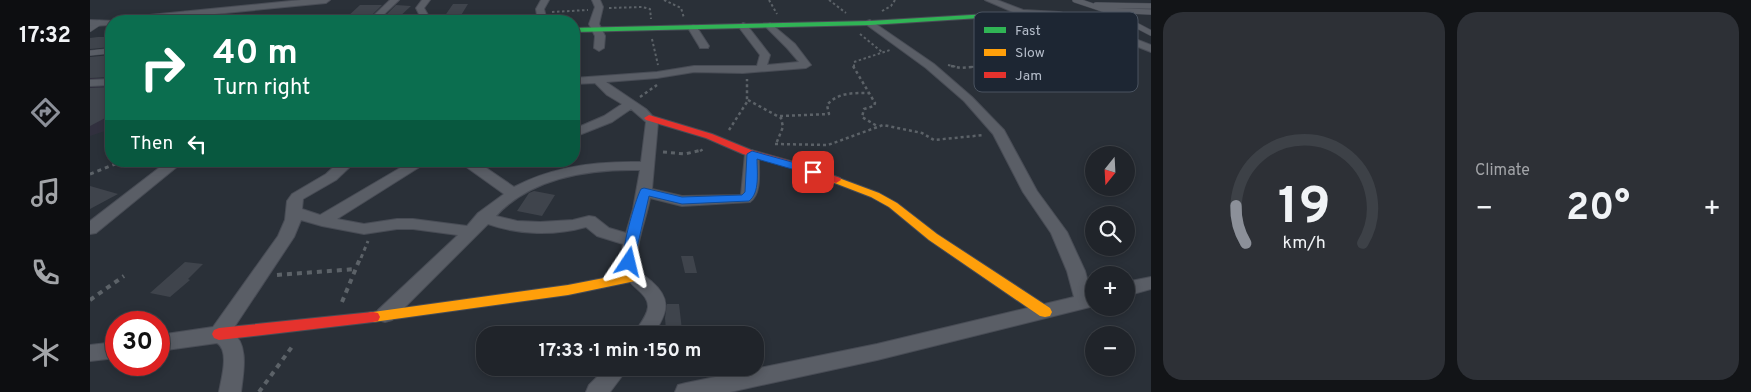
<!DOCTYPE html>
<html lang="en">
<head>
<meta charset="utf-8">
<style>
	:root { --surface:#20242a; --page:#2d3036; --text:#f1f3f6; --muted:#a2a4a8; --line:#3d4147; --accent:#8c9099 }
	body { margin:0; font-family:Overpass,sans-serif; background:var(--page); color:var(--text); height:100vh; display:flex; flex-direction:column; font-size:19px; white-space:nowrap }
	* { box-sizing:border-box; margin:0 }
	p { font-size:16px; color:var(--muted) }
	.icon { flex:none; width:28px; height:28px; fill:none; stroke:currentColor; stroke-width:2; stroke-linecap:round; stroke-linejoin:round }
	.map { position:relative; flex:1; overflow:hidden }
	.details { display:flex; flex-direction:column; gap:12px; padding:12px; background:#121417; width:600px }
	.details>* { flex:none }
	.banner { position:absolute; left:15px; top:15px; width:475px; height:152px; border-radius:20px; box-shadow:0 2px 8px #0003,0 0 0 1px var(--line); background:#0b6e4f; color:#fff; overflow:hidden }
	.needle { width:32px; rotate:198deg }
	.tools { position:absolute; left:995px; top:146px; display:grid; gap:10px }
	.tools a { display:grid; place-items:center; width:50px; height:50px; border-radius:50%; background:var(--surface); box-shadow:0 2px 8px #0003,0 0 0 1px var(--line); font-size:25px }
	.speed { position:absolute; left:15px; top:311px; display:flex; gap:10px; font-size:25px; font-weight:700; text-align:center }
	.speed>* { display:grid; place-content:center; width:65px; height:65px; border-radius:50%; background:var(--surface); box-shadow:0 2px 8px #0003,0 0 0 1px var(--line); line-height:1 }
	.speed .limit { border:8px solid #d22; background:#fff; color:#111 }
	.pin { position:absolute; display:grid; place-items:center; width:42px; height:42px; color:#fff; margin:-21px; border-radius:10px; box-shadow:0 2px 8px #0006 }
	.me { position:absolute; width:55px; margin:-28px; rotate:10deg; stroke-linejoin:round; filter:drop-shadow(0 0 4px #0008) }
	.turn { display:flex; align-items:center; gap:18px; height:105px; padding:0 25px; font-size:22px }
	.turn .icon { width:65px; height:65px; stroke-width:2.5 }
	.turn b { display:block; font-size:35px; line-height:42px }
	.then { display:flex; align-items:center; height:48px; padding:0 25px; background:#0003; gap:10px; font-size:19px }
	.big { font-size:38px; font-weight:700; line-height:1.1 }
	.details .card { flex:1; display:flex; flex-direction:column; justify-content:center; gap:8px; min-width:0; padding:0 18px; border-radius:20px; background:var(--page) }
	.details .dial { align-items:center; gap:0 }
	.dial svg { height:130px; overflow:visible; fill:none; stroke:var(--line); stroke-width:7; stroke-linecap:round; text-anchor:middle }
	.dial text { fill:var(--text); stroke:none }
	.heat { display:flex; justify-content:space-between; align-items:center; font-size:28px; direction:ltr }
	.details .tiles { flex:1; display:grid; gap:12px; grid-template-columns:repeat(2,1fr) }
	.trip { position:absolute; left:386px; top:326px; width:288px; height:50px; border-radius:20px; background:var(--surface); box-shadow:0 2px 8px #0003,0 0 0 1px var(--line); font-weight:700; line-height:50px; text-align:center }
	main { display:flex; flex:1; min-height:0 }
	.dock { display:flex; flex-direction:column; width:90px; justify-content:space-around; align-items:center; background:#0d0e11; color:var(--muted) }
	.dock .icon { width:35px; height:35px }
	.dock .current { color:var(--accent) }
	.dock b { font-size:22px; color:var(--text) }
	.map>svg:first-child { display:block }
	.medical { fill:#31303e }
	.building { fill:#3f444c }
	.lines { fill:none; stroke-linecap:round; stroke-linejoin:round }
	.lane-far1-casing { stroke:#484c55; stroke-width:6 }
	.lane-casing { stroke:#484c55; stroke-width:8 }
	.street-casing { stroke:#484c55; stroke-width:2 }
	.fast-casing { stroke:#484c55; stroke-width:2 }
	.slow-casing { stroke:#484c55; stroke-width:2 }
	.jam-casing { stroke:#484c55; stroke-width:2 }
	.path-far3 { stroke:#5c6268; stroke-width:2; stroke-dasharray:2.5 2.5; stroke-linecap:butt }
	.path-far2 { stroke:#5c6268; stroke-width:2.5; stroke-dasharray:3 3; stroke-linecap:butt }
	.path-far1 { stroke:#5c6268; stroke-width:3; stroke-dasharray:4 4; stroke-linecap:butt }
	.path { stroke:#5c6268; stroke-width:4; stroke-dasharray:5 5; stroke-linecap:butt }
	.lane-far1 { stroke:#5a5e66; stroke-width:5 }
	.lane { stroke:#5a5e66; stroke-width:6 }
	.street { fill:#5a5e66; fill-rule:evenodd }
	.fast { fill:#30b455; fill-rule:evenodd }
	.slow { fill:#ff9f0a; fill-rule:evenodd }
	.jam { fill:#e5322d; fill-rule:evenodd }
	.route { fill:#1a73e8; stroke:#114b97 }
	.key { fill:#1d2633; stroke:#4a5360; stroke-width:1 }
	.key-label { font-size:14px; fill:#b4bcc9 }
</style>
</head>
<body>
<main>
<nav class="dock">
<b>17:32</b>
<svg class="icon current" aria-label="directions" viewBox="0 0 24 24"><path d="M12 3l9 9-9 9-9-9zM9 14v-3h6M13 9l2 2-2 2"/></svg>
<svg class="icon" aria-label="music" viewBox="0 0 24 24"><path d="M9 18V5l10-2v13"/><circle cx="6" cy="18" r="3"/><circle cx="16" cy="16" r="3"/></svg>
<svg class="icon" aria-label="phone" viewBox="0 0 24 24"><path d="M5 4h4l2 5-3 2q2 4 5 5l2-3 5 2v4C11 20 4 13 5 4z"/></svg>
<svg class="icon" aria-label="climate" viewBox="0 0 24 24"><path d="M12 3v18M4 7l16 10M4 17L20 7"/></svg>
</nav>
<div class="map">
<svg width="1061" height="392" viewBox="0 0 1061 392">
	<rect width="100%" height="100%" fill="#2a3038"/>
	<path class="medical" d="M 0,78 L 21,78 L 21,129 L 0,136 Z"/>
	<path class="building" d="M 363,4 L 378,4 L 370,17 L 354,17 Z
		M 270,5 L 292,5 L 278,19 L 256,18 Z
		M 306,5 L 321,6 L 307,19 L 292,19 Z
		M 8,37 L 21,37 L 21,47 L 0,49 L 0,38 Z
		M 21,55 L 21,77 L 0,78 L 0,57 Z
		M 21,87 L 21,115 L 0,126 L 0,88 Z
		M 0,186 L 28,194 L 0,209 Z
		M 444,191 L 465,195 L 452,216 L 427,211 L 439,193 Z
		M 591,256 L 603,256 L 607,273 L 595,273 Z
		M 95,262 L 113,264 L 98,279 L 100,280 L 80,297 L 60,293 Z
		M 577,304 L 589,304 L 592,330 L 576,330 L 575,318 Z"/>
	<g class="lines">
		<g class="lane-far1-casing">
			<path id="lane-far1" d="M 985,0 L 1015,10 L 1061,12
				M 1006,5 L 1061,6
				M 1021,12 L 1061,33
				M 95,14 L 123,21
				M 0,29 L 9,23
				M 0,53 L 19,51"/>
		</g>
		<g class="lane-casing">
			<path id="lane" d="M 0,83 L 21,82"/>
		</g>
		<g class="street-casing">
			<path id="street" d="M 211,0 L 240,0 L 236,3 L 53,21 L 21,21 L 21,25 L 0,26 L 0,20 L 25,21 L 29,18 Z
				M 300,0 L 309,0 L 287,21 L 278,21 Z
				M 332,0 L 340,0 L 334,8 L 338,15 L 331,21 L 321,21 L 329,14 L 326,8 Z
				M 451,0 L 459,0 L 454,9 L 457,21 L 448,21 L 446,9 Z
				M 502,0 L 510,0 L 513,7 L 509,24 L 515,36 L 514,48 L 509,51 L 504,48 L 505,36 L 499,24 L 505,7 Z
				M 895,0 L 907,0 L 933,10 L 969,12 L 989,17 L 1061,45 L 1061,52 L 983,21 L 969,18 L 932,16 Z
				M 780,20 L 844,64 L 882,97 L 914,130 L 947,191 L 977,232 L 995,271 L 1001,293 L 1004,292 L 1004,306 L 787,360 L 640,392 L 585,392 L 588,385 L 596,383 L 787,344 L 984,297 L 977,271 L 961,233 L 933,192 L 903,134 L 874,101 L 836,68 L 777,25 L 777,21 Z
				M 653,23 L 656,24 L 680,55 L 677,65 L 709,62 L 697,48 L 675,26 L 680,23 L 705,44 L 721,65 L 716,68 L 653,73 L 604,72 L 567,78 L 516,82 L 556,109 L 568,122 L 562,189 L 592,196 L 651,195 L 655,154 L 662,150 L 669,154 C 668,168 673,193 660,202 L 592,206 L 560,198 C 557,218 545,242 548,263 C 549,272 554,276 561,281 C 583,300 577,313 563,335 L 543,335 C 548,326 557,317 558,307 C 559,287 523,287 533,244 L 507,236 L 496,227 C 464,236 429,235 398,224 L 302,320 L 295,322 L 288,320 L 285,315 L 288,310 L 368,235 L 323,229 L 307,229 L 274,234 L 232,226 L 211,220 L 204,237 L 141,332 C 160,343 153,374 151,392 L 129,392 C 131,380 140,351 127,343 L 69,351 L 69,335 L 123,327 L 188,236 L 195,220 L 197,201 L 202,194 L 236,174 L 250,161 L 266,161 L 246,180 L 213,199 L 212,209 L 230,215 L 322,161 L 339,161 L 247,219 L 274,224 L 307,219 L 323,219 L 377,226 L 388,213 L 414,194 L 368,161 L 386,161 L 424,187 C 463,166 507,161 551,162 L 556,122 L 541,109 L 522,122 L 484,137 L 484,129 L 514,116 L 532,104 L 517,95 L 505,83 L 484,84 L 484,78 L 567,72 L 604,66 L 667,66 L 670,55 L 648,26 ZM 550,170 L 543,209 L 536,233 L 519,228 L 505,217 L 499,216 L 483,220 L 450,222 L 427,221 L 406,216 C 442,177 499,169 550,170 Z
				M 603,25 L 606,26 L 619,46 L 618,48 L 610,48 L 609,46 L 598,28 Z
				M 78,161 L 94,161 L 6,233 L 0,234 L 0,221 Z
				M 1061,277 L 1061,289 L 1036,296 L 1036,282 Z
				M 26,342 L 26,358 L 0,361 L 0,345 Z
				M 516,368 L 538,368 L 520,392 L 496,392 L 499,385 Z"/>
		</g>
		<g class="fast-casing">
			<path id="fast" d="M 934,12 L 936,13 L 936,15 L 780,25 L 484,32 L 484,28 L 780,21 Z"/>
		</g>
		<g class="slow-casing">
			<path id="slow" d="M 746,177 L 789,193 L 807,203 L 847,234 L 960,308 L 962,312 L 960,316 L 955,317 L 950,316 L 839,240 L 799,207 L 781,197 L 742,182 L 741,180 Z
				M 545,272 L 550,274 L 552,277 L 550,280 L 478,295 L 283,322 L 278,321 L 276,317 L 278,313 L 283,312 L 478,285 Z"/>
		</g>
		<g class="jam-casing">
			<path id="jam" d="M 559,115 L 622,134 L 661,150 L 711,164 L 750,178 L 751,180 L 746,183 L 742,182 L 703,168 L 653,154 L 616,138 L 556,120 L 554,118 Z
				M 283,312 L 288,313 L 290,317 L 288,321 L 283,322 L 129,340 L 124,338 L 122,334 L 124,330 L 129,328 Z"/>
		</g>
		<path class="path-far3" d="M 574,0 L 591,8 L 594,18
			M 679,0 L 687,14
			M 739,0 L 756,13
			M 519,8 L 552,7 L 560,9 L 561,19
			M 792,11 L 801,6 L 805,0
			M 462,12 L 498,10
			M 770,34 L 792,52
			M 562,39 L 568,65
			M 858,65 L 867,67
			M 764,67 L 764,62 L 800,50
			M 881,67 L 1014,50 L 1049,56"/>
		<path class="path-far2" d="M 763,66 L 785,103 L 784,106 L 774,109 L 772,117 L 787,126
			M 861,66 L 871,68 L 894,66
			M 550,97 L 567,85
			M 658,100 L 691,118 L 693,127 L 686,144
			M 690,116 L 739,114 L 737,105 C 748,92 764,93 780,93
			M 639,130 L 657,102 L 657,79
			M 685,144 L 738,145 L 793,125 L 832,133 L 844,140 L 894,135
			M 610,151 L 615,148"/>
		<path class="path-far1" d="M 573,152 L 595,154 L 612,150
			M 0,174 L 33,161
			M 271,258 L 278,241"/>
		<path class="path" d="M 187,275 L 265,269
			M 0,300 L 34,276
			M 252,302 L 271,256
			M 169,392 L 204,344"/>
		<use href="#lane-far1" class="lane-far1"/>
		<use href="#lane" class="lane"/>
		<use href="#street" class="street"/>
		<use href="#fast" class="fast"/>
		<use href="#slow" class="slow"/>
		<use href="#jam" class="jam"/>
	</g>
	<path class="route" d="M 662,151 L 727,169 L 728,172 L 723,175 L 667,159 C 667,172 670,193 659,201 L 592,204 L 559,196 L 543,265 L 534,265 C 529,256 545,200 551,189 L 554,188 L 592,197 L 652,195 L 655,192 L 657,154 Z"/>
	<rect x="884" y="12" width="164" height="80" rx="8" class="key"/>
	<rect x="894" y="27" width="22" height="6" fill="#30b455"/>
	<rect x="894" y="49" width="22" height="7" fill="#ff9f0a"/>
	<rect x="894" y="72" width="22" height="6" fill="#e5322d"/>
	<g class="key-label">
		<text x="925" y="35">Fast</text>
		<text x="925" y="57">Slow</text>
		<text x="925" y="80">Jam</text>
	</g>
</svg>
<div class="tools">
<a><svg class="needle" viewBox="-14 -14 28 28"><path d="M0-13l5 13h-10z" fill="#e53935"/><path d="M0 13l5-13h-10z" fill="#a2a4a8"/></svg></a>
<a><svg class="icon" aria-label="search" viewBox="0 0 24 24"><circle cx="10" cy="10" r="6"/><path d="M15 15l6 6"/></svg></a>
<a>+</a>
<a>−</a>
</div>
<div class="speed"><div class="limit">30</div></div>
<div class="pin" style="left:723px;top:172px;background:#d93025"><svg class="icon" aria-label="arrive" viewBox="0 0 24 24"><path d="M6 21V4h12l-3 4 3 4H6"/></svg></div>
<svg class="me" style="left:539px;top:262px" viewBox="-20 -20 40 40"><path d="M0-17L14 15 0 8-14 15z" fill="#1a73e8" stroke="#fff" stroke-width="4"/></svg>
<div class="trip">17:33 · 1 min · 150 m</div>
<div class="banner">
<div class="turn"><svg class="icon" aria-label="right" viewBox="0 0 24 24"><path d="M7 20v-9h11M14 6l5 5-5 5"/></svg><div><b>40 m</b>Turn right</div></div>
<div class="then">Then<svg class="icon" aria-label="left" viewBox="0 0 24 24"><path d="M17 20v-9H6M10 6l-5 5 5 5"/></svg></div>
</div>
</div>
<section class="details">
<div class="tiles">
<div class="card dial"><svg viewBox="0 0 100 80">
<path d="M14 69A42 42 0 1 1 86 69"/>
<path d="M14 69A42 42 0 0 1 8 46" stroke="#8c9099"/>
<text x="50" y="56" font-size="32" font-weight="700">19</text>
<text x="50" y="72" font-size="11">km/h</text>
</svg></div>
<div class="card"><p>Climate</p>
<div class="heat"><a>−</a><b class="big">20°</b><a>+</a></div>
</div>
</div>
</section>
</main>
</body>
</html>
